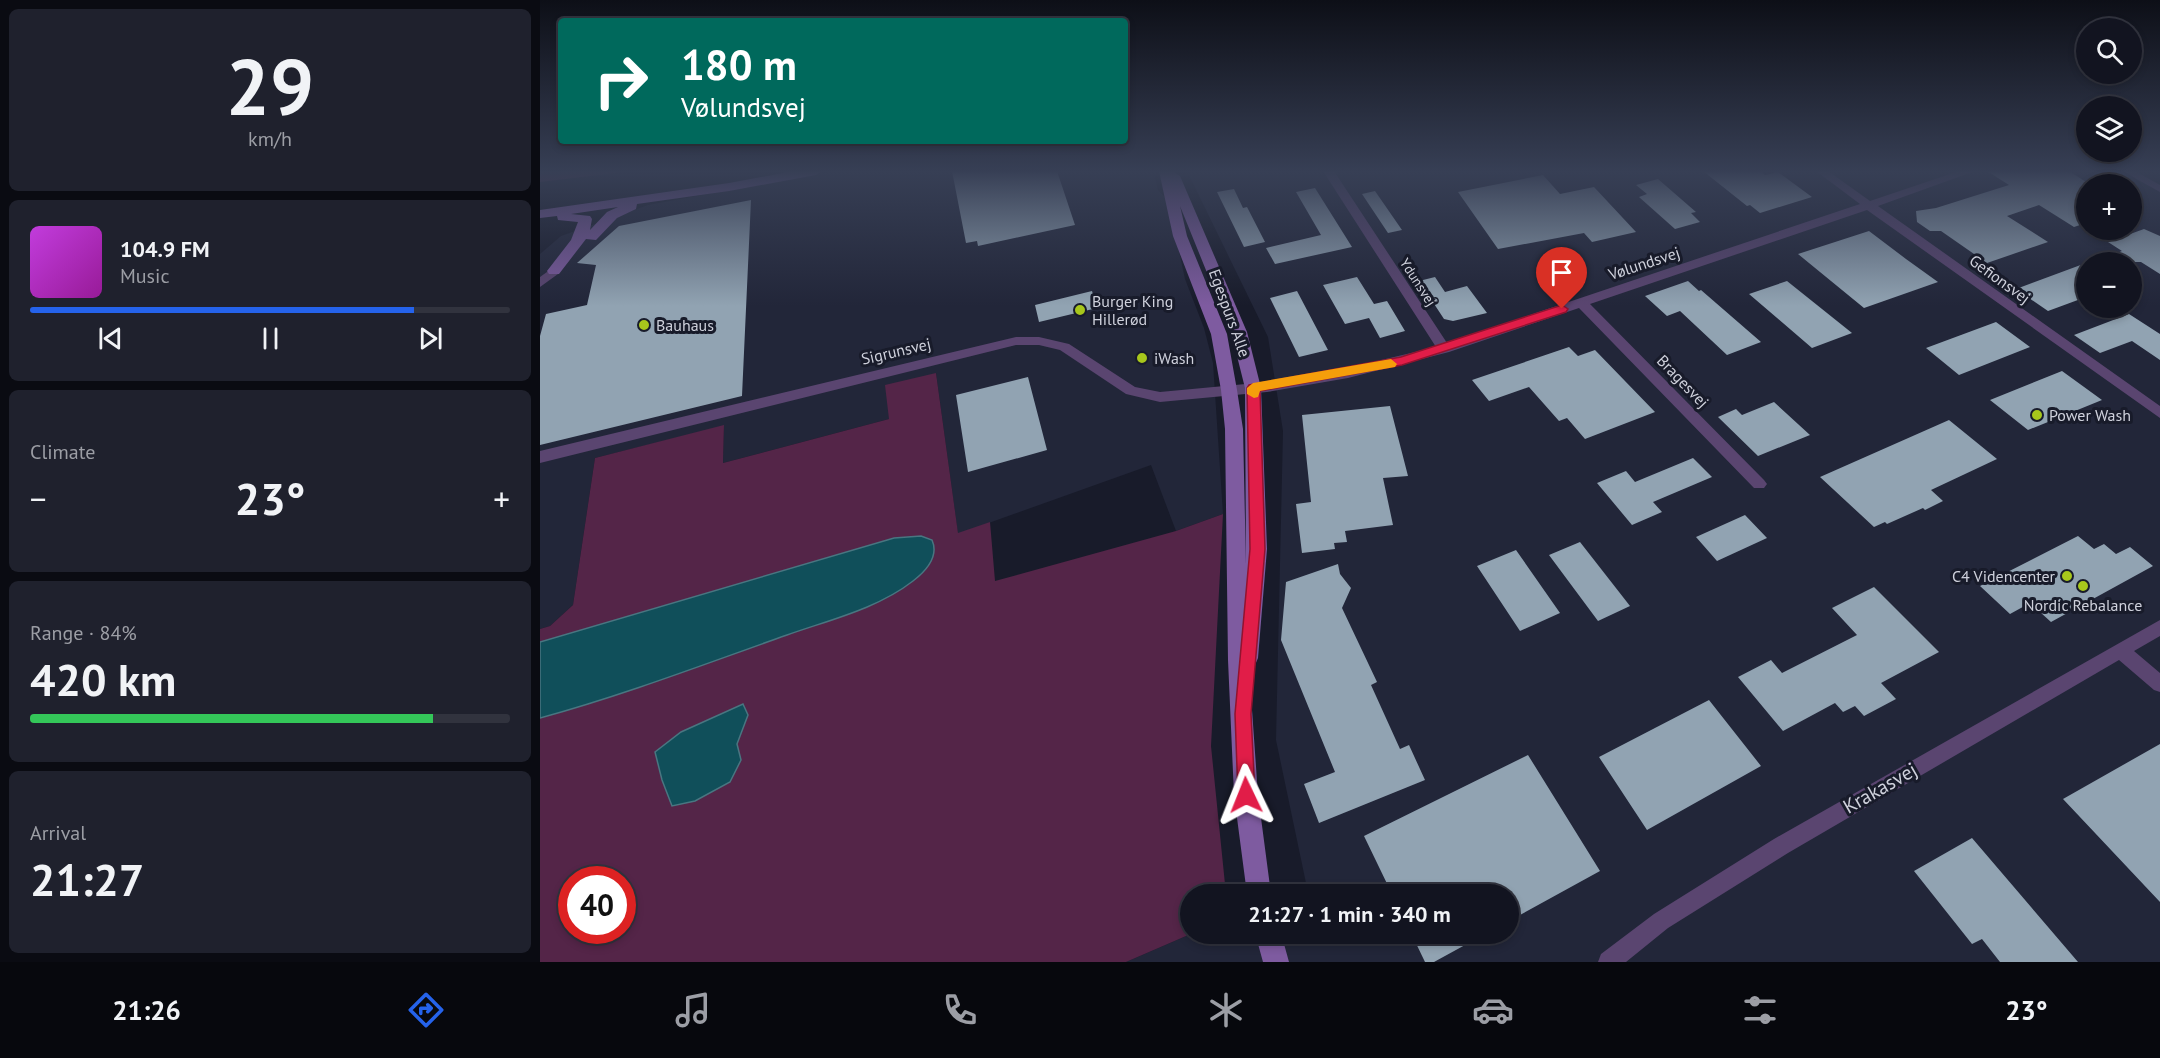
<!DOCTYPE html>
<html lang="en">
<head>
<meta charset="utf-8">
<style>
	:root { --surface:#121420; --page:#1f212d; --text:#f1f3f6; --muted:#9c9ea5; --line:#31333e; --accent:#2563eb }
	body { margin:0; font-family:"PT Sans",sans-serif; background:var(--page); color:var(--text); height:100vh; display:flex; flex-direction:column; font-size:22px; white-space:nowrap }
	* { box-sizing:border-box; margin:0 }
	p { font-size:20px; color:var(--muted) }
	.icon { flex:none; width:33px; height:33px; fill:none; stroke:currentColor; stroke-width:2; stroke-linecap:round; stroke-linejoin:round }
	.map { position:relative; flex:1; overflow:hidden }
	.sheet { display:flex; flex-direction:column; gap:9px; padding:9px; background:#0a0b12; width:540px }
	.sheet>* { flex:none }
	.banner { position:absolute; left:18px; top:18px; width:570px; height:126px; border-radius:6px; box-shadow:0 3px 9px #0003,0 0 0 2px var(--line); background:#00695c; color:#fff; overflow:hidden }
	.fabs { position:absolute; left:1536px; top:18px; display:grid; gap:12px }
	.fabs a { display:grid; place-items:center; width:66px; height:66px; border-radius:50%; background:var(--surface); box-shadow:0 3px 9px #0003,0 0 0 2px var(--line); font-size:30px }
	.speed { position:absolute; left:18px; top:866px; display:flex; gap:12px; font-size:30px; font-weight:700; text-align:center }
	.speed>* { display:grid; place-content:center; width:78px; height:78px; border-radius:50%; background:var(--surface); box-shadow:0 3px 9px #0003,0 0 0 2px var(--line); line-height:1 }
	.speed .limit { border:9px solid #d22; background:#fff; color:#111 }
	.pin { position:absolute; display:grid; place-items:center; width:51px; height:51px; color:#fff; margin:-62px -26px; border-radius:50% 50% 50% 0; rotate:-45deg; box-shadow:0 0 6px #0007 }
	.pin .icon { rotate:45deg }
	.me { position:absolute; width:66px; margin:-33px; rotate:358deg; stroke-linejoin:round; filter:drop-shadow(0 0 4px #0008) }
	.turn { display:flex; align-items:center; gap:21px; height:126px; padding:0 24px; font-size:27px }
	.turn .icon { width:78px; height:78px; stroke-width:2.5 }
	.turn b { display:block; font-size:42px; line-height:51px }
	.big { font-size:45px; font-weight:700; line-height:1.1 }
	.sheet .card { flex:1; display:flex; flex-direction:column; justify-content:center; gap:9px; min-width:0; padding:0 21px; border-radius:9px; background:var(--page) }
	.sheet .dial { align-items:center; gap:0 }
	.dial b { font-size:78px; line-height:1 }
	.song { display:flex; align-items:center; gap:18px }
	.cover { width:72px; height:72px; border-radius:9px; background:linear-gradient(135deg,hsl(290 70% 55%),hsl(300 70% 35%)) }
	.played { height:6px; border-radius:3px; background:linear-gradient(90deg,var(--accent) 80%,var(--line) 80%) }
	.keys { display:flex; justify-content:space-around; direction:ltr }
	.heat { display:flex; justify-content:space-between; align-items:center; font-size:33px; direction:ltr }
	.charge { height:9px; border-radius:4px; background:linear-gradient(90deg,#34c759 84%,var(--line) 0) }
	.trip { position:absolute; left:640px; top:884px; width:339px; height:60px; border-radius:30px; background:var(--surface); box-shadow:0 3px 9px #0003,0 0 0 2px var(--line); font-weight:700; line-height:60px; text-align:center }
	.dock { display:flex; height:96px; justify-content:space-around; align-items:center; background:#07080d; color:var(--muted) }
	.dock .icon { width:42px; height:42px }
	.dock .active { color:var(--accent) }
	.dock b { font-size:27px; color:var(--text) }
	main { display:flex; flex:1; min-height:0 }
	.map>svg:first-child { display:block }
	.built { fill:#222639; fill-rule:evenodd }
	.green { fill:#542548; fill-rule:evenodd }
	.water { fill:#104f5a; stroke:#497681; stroke-width:1.5 }
	.building { fill:#91a3b2 }
	.lines { fill:none; stroke-linecap:round; stroke-linejoin:round }
	.street { fill:#5a4570; fill-rule:evenodd }
	.secondary { fill:#7e5ba0; fill-rule:evenodd }
	.route { fill:#e11d48; stroke:#92132f; stroke-width:1.5 }
	.slow { fill:#f59e0b }
	.poi-dot { fill:#a8c71c; stroke:#181b2a; stroke-width:2 }
	.labels { text-anchor:middle; dominant-baseline:central; stroke-width:6; stroke-linejoin:round; paint-order:stroke }
	.far-street-label { font-size:14px; fill:#cfd1dc; stroke:#181b2a }
	.street-label { font-size:16px; fill:#cfd1dc; stroke:#181b2a }
	.poi-label { font-size:16px; fill:#cfd1dc; stroke:#181b2a; text-anchor:start }
	.near-street-label { font-size:20px; fill:#cfd1dc; stroke:#181b2a }
</style>
</head>
<body>
<main>
<section class="sheet">
<div class="card dial"><b>29</b><p>km/h</p></div>
<div class="card">
<div class="song"><i class="cover"></i><div><b>104.9 FM</b><p>Music</p></div></div>
<div class="played"></div>
<div class="keys"><svg class="icon" aria-label="previous" viewBox="0 0 24 24"><path d="M18 5L8 12l10 7zM5 5v14"/></svg><svg class="icon" aria-label="pause" viewBox="0 0 24 24"><path d="M8 5v14M16 5v14"/></svg><svg class="icon" aria-label="next" viewBox="0 0 24 24"><path d="M6 5l10 7-10 7zM19 5v14"/></svg></div>
</div>
<div class="card"><p>Climate</p>
<div class="heat"><a>−</a><b class="big">23°</b><a>+</a></div>
</div>
<div class="card"><p>Range · 84%</p><b class="big">420 km</b><div class="charge"></div></div>
<div class="card"><p>Arrival</p><b class="big">21:27</b></div>
</section>
<div class="map">
<svg width="1620" height="962" viewBox="0 0 1620 962">
	<rect width="100%" height="100%" fill="#181b2a"/>
	<path class="built" d="M 293,171 L 617,171 L 615,178 L 618,190 L 628,200 L 645,279 L 664,328 L 673,363 L 683,514 L 636,531 L 611,465 L 418,534 L 396,373 L 349,419 L 183,463 L 184,426 L 55,458 L 33,605 L 10,626 L 0,629 L 0,254 L 21,236 L 108,205 Z
		M 647,171 L 1620,171 L 1620,962 L 586,962 L 653,933 L 969,933 L 969,894 L 743,894 L 766,883 L 736,740 L 743,431 L 728,337 ZM 1546,184 L 1592,184 L 1592,230 L 1546,230 ZM 1546,262 L 1592,262 L 1592,308 L 1546,308 Z"/>
	<path class="green" d="M 0,171 L 92,171 L 0,182 Z
		M 396,373 L 418,533 L 450,522 L 455,581 L 636,531 L 683,514 L 671,746 L 686,894 L 651,894 L 651,933 L 653,933 L 586,962 L 0,962 L 0,629 L 10,626 L 33,605 L 55,458 L 184,425 L 183,463 L 349,419 L 345,385 ZM 32,879 L 82,879 L 82,930 L 32,930 Z"/>
	<path class="water" d="M 381,536 L 392,540 C 399,556 386,571 373,581 C 337,609 289,620 247,635 C 165,664 84,695 0,718 L 0,642 L 354,538 Z
		M 203,704 L 208,715 L 197,744 L 201,760 L 190,782 L 155,801 L 132,806 L 122,780 L 115,752 L 141,732 Z"/>
	<path class="building" d="M 412,171 L 517,171 L 535,225 L 438,246 L 437,241 L 426,243 Z
		M 1163,171 L 1220,171 L 1225,175 L 1238,172 L 1272,197 L 1220,213 L 1210,205 L 1207,206 Z
		M 1447,171 L 1529,171 L 1546,182 L 1546,223 L 1534,227 L 1499,205 L 1467,216 L 1508,242 L 1447,263 L 1401,231 L 1390,231 L 1377,222 L 1376,211 L 1396,208 L 1469,185 Z
		M 1003,175 L 1020,194 L 1054,187 L 1096,232 L 1052,242 L 1044,233 L 958,249 L 918,192 Z
		M 1118,179 L 1156,212 L 1151,213 L 1160,222 L 1135,229 L 1099,197 L 1107,194 L 1096,185 Z
		M 775,188 L 812,247 L 735,264 L 726,248 L 781,235 L 756,192 Z
		M 694,189 L 703,208 L 707,207 L 725,242 L 704,247 L 677,192 Z
		M 835,191 L 862,230 L 848,233 L 822,194 Z
		M 211,200 L 202,396 L 0,445 L 0,336 L 6,314 L 47,305 L 56,265 L 37,263 L 79,226 Z
		M 1604,229 L 1620,236 L 1620,274 L 1601,262 L 1554,262 L 1582,251 L 1568,242 Z
		M 1329,231 L 1366,259 L 1398,282 L 1324,308 L 1258,254 Z
		M 1546,263 L 1546,297 L 1508,311 L 1476,289 Z
		M 817,277 L 834,304 L 847,301 L 865,331 L 840,338 L 829,318 L 805,324 L 783,285 Z
		M 895,277 L 905,292 L 927,286 L 947,313 L 913,321 L 904,319 L 879,281 Z
		M 1148,281 L 1159,291 L 1161,290 L 1221,342 L 1187,355 L 1140,311 L 1127,316 L 1105,296 Z
		M 1247,281 L 1312,333 L 1272,348 L 1209,294 Z
		M 552,291 L 557,308 L 499,322 L 495,305 Z
		M 757,291 L 788,350 L 759,357 L 730,298 Z
		M 1589,314 L 1620,334 L 1620,360 L 1592,341 L 1560,353 L 1534,335 Z
		M 1456,322 L 1490,347 L 1419,375 L 1386,348 Z
		M 1029,347 L 1038,356 L 1055,350 L 1115,412 L 1045,439 L 1027,418 L 1019,421 L 989,387 L 949,401 L 932,380 Z
		M 1522,371 L 1562,400 L 1488,430 L 1450,400 Z
		M 488,377 L 507,450 L 428,472 L 416,395 Z
		M 1234,402 L 1270,435 L 1218,456 L 1178,417 L 1196,409 L 1202,415 Z
		M 850,406 L 868,476 L 843,478 L 853,525 L 805,531 L 807,542 L 794,543 L 795,549 L 762,553 L 756,504 L 771,502 L 762,415 Z
		M 1409,420 L 1457,459 L 1391,490 L 1403,501 L 1385,510 L 1383,508 L 1347,524 L 1345,522 L 1334,527 L 1280,477 Z
		M 1153,458 L 1172,477 L 1113,502 L 1122,512 L 1092,525 L 1057,483 L 1086,471 L 1095,482 Z
		M 1205,515 L 1227,538 L 1177,561 L 1156,537 Z
		M 1538,536 L 1554,549 L 1564,544 L 1576,554 L 1590,547 L 1613,566 L 1511,622 L 1490,603 L 1470,614 L 1440,586 Z
		M 1040,542 L 1090,606 L 1058,621 L 1009,555 Z
		M 976,550 L 1020,613 L 980,631 L 937,566 Z
		M 798,564 L 800,574 L 811,588 L 802,608 L 837,682 L 831,685 L 860,749 L 869,745 L 885,780 L 779,823 L 764,784 L 795,772 L 741,640 L 746,582 Z
		M 1334,587 L 1399,652 L 1341,683 L 1356,699 L 1324,716 L 1315,706 L 1303,712 L 1295,703 L 1243,731 L 1198,677 L 1231,660 L 1242,673 L 1317,635 L 1292,608 Z
		M 1169,700 L 1221,766 L 1107,830 L 1059,757 Z
		M 1620,744 L 1620,902 L 1523,799 Z
		M 988,755 L 1060,871 L 969,921 L 969,894 L 852,894 L 824,836 Z
		M 1432,838 L 1538,962 L 1460,962 L 1442,939 L 1432,944 L 1374,871 Z
		M 871,933 L 947,933 L 894,962 L 885,962 Z"/>
	<g class="lines">
		<path class="street" d="M 783,171 L 794,171 L 907,343 L 1320,204 L 1276,171 L 1288,171 L 1330,201 L 1419,171 L 1435,171 L 1338,206 L 1620,406 L 1620,418 L 1327,210 L 1050,304 L 1224,480 L 1227,484 L 1224,488 L 1214,488 L 1039,308 L 909,352 L 808,378 L 727,392 L 620,402 L 586,394 L 520,350 L 499,345 L 476,345 L 0,463 L 0,451 L 476,337 L 499,337 L 529,344 L 595,387 L 620,392 L 727,382 L 808,368 L 896,347 Z
			M 1582,171 L 1595,171 L 1620,185 L 1620,192 Z
			M 14,267 L 20,271 L 18,274 L 0,287 L 0,277 Z
			M 1620,620 L 1620,636 L 1594,651 L 1620,673 L 1620,692 L 1614,690 L 1579,660 L 1248,853 L 1128,928 L 1086,962 L 1058,962 L 1061,954 L 1114,914 L 1234,839 Z"/>
		<path class="secondary" d="M 254,171 L 282,171 L 276,175 L 189,191 L 97,204 L 96,209 L 77,218 L 56,240 L 46,239 L 19,274 L 9,274 L 7,271 L 31,240 L 38,222 L 18,220 L 17,216 L 0,218 L 0,210 L 189,183 ZM 78,207 L 67,212 L 50,230 L 52,219 L 50,216 L 31,214 Z
			M 619,171 L 632,171 L 640,176 L 707,332 L 721,388 L 727,549 L 718,658 L 715,665 L 709,667 L 718,795 L 731,894 L 707,894 L 694,795 L 688,660 L 685,429 L 681,390 L 671,334 L 633,236 ZM 640,206 L 691,332 L 705,388 L 706,565 L 703,429 L 697,390 L 687,334 L 647,236 Z
			M 715,933 L 741,933 L 749,962 L 723,962 Z"/>
	</g>
	<linearGradient id="sky" x2="0" y2="1"><stop stop-color="#0d0f17"/><stop offset="0.56" stop-color="#373f55"/><stop offset="1" stop-color="#373f55" stop-opacity="0"/></linearGradient>
	<rect width="1620" height="306" fill="url(#sky)"/>
	<path class="route" d="M 1022,305 L 1028,309 L 1026,312 L 862,365 L 720,391 L 725,549 L 711,714 L 715,795 L 713,801 L 706,804 L 700,801 L 698,795 L 695,714 L 710,549 L 707,388 L 709,385 L 861,357 Z"/>
	<path class="slow" d="M 851,359 L 857,364 L 855,367 L 720,391 L 718,397 L 714,398 L 707,394 L 707,388 L 713,383 Z"/>
	<g class="poi-dot">
		<circle cx="540" cy="310" r="6"/>
		<circle cx="104" cy="325" r="6"/>
		<circle cx="602" cy="358" r="6"/>
		<circle cx="1497" cy="415" r="6"/>
		<circle cx="1527" cy="576" r="6"/>
		<circle cx="1543" cy="586" r="6"/>
	</g>
	<g class="labels">
		<g class="far-street-label">
			<text transform="translate(878 282) rotate(57)">Ydunsvej</text>
		</g>
		<g class="street-label">
			<text transform="translate(1104 263) rotate(-18)">Vølundsvej</text>
			<text transform="translate(1460 279) rotate(36)">Gefionsvej</text>
			<text transform="translate(690 313) rotate(70)">Egespurs Alle</text>
			<text transform="translate(356 351) rotate(-13)">Sigrunsvej</text>
			<text transform="translate(1143 381) rotate(46)">Bragesvej</text>
		</g>
		<g class="poi-label">
			<text x="552" y="301">Burger King<tspan x="552" dy="18">Hillerød</tspan></text>
			<text x="116" y="325">Bauhaus</text>
			<text x="614" y="358">iWash</text>
			<text x="1509" y="415">Power Wash</text>
			<text x="1515" y="576" text-anchor="end">C4 Videncenter</text>
			<text x="1543" y="605" text-anchor="middle">Nordic Rebalance</text>
		</g>
		<g class="near-street-label">
			<text transform="translate(1340 788) rotate(-30)">Krakasvej</text>
		</g>
	</g>
</svg>
<div class="fabs">
<a><svg class="icon" aria-label="search" viewBox="0 0 24 24"><circle cx="10" cy="10" r="6"/><path d="M15 15l6 6"/></svg></a>
<a><svg class="icon" aria-label="layers" viewBox="0 0 24 24"><path d="M12 4l9 5-9 5-9-5zM3 14l9 5 9-5"/></svg></a>
<a>+</a>
<a>−</a>
</div>
<div class="speed"><div class="limit">40</div></div>
<div class="pin" style="left:1022px;top:309px;background:#d93025"><svg class="icon" aria-label="arrive" viewBox="0 0 24 24"><path d="M6 21V4h12l-3 4 3 4H6"/></svg></div>
<svg class="me" style="left:706px;top:795px" viewBox="-20 -20 40 40"><path d="M0-17L14 15 0 8-14 15z" fill="#e11d48" stroke="#fff" stroke-width="4"/></svg>
<div class="trip">21:27 · 1 min · 340 m</div>
<div class="banner">
<div class="turn"><svg class="icon" aria-label="right" viewBox="0 0 24 24"><path d="M7 20v-9h11M14 6l5 5-5 5"/></svg><div><b>180 m</b>Vølundsvej</div></div>
</div>
</div>
</main>
<nav class="dock">
<b>21:26</b>
<svg class="icon active" aria-label="directions" viewBox="0 0 24 24"><path d="M12 3l9 9-9 9-9-9zM9 14v-3h6M13 9l2 2-2 2"/></svg>
<svg class="icon" aria-label="music" viewBox="0 0 24 24"><path d="M9 18V5l10-2v13"/><circle cx="6" cy="18" r="3"/><circle cx="16" cy="16" r="3"/></svg>
<svg class="icon" aria-label="phone" viewBox="0 0 24 24"><path d="M5 4h4l2 5-3 2q2 4 5 5l2-3 5 2v4C11 20 4 13 5 4z"/></svg>
<svg class="icon" aria-label="climate" viewBox="0 0 24 24"><path d="M12 3v18M4 7l16 10M4 17L20 7"/></svg>
<svg class="icon" aria-label="car" viewBox="0 0 24 24"><path d="M5 17H2v-5l4-1 3-4h7l3 4 3 1v5h-3M9 17h6M6 11h13"/><circle cx="7" cy="17" r="2"/><circle cx="17" cy="17" r="2"/></svg>
<svg class="icon" aria-label="filters" viewBox="0 0 24 24"><path d="M4 7h16M4 17h16"/><circle cx="9" cy="7" r="2"/><circle cx="15" cy="17" r="2"/></svg>
<b>23°</b>
</nav>
</body>
</html>
